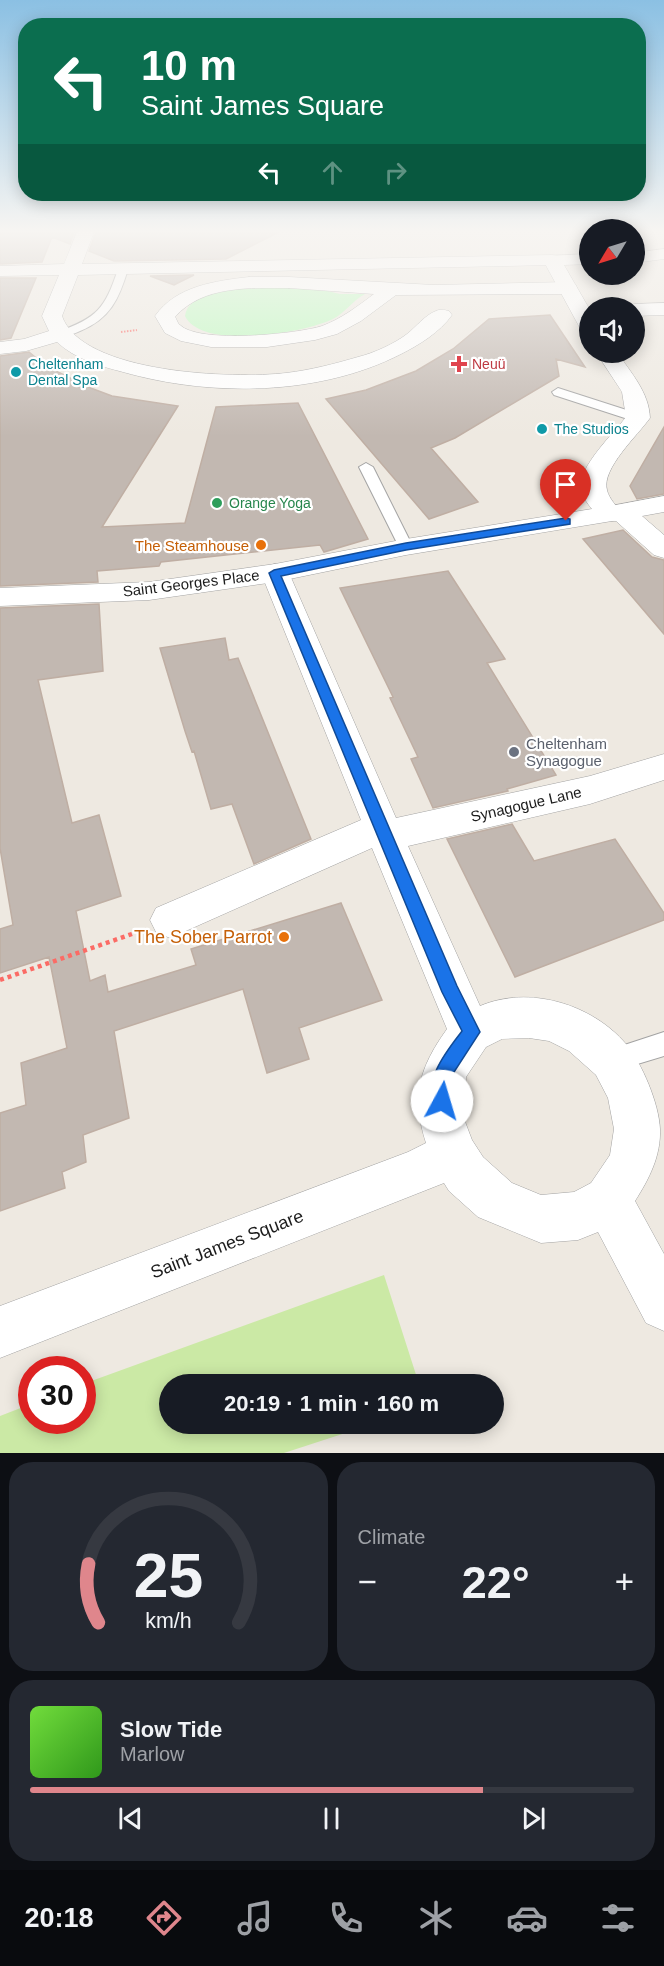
<!DOCTYPE html>
<html lang="en">
<head>
<meta charset="utf-8">
<style>
	:root { --surface:#171b24; --page:#242831; --text:#f1f3f6; --muted:#9ea1a6; --line:#363941; --accent:#df868c }
	body { margin:0; font-family:Helvetica,sans-serif; background:var(--page); color:var(--text); height:100vh; display:flex; flex-direction:column; font-size:22px; white-space:nowrap }
	* { box-sizing:border-box; margin:0 }
	p { font-size:20px; color:var(--muted) }
	.icon { flex:none; width:33px; height:33px; fill:none; stroke:currentColor; stroke-width:2; stroke-linecap:round; stroke-linejoin:round }
	.map { position:relative; height:1453px; overflow:hidden }
	.drawer { display:flex; flex-direction:column; gap:9px; padding:9px; background:#0d0f14; flex:1 }
	.drawer>* { flex:none }
	.hud { position:absolute; left:18px; top:18px; width:628px; height:183px; border-radius:24px; box-shadow:0 3px 15px #0003; background:#0b6e4f; color:#fff; overflow:hidden }
	.needle { width:39px; rotate:232deg }
	.fabs { position:absolute; left:579px; top:219px; display:grid; gap:12px }
	.fabs a { display:grid; place-items:center; width:66px; height:66px; border-radius:50%; background:var(--surface); box-shadow:0 3px 15px #0003; font-size:30px }
	.speed { position:absolute; left:18px; top:1356px; display:flex; gap:12px; font-size:30px; font-weight:700; text-align:center }
	.speed>* { display:grid; place-content:center; width:78px; height:78px; border-radius:50%; background:var(--surface); box-shadow:0 3px 15px #0003; line-height:1 }
	.speed .limit { border:9px solid #d22; background:#fff; color:#111 }
	.pin { position:absolute; display:grid; place-items:center; width:51px; height:51px; color:#fff; margin:-62px -26px; border-radius:50% 50% 50% 0; rotate:-45deg; box-shadow:0 0 6px #0007 }
	.pin .icon { rotate:45deg }
	.me { position:absolute; width:66px; margin:-33px; rotate:6deg; stroke-linejoin:round; filter:drop-shadow(0 0 4px #0008) }
	.turn { display:flex; align-items:center; gap:21px; height:126px; padding:0 24px; font-size:27px }
	.turn .icon { width:78px; height:78px; stroke-width:2.5 }
	.turn b { display:block; font-size:42px; line-height:51px }
	.lanes { display:flex; align-items:center; height:57px; padding:0 24px; background:#0003; justify-content:center; gap:30px; direction:ltr }
	.lanes .off { opacity:.35 }
	.big { font-size:45px; font-weight:800; line-height:1.1 }
	.drawer .card { flex:1; display:flex; flex-direction:column; justify-content:center; gap:9px; min-width:0; padding:0 21px; border-radius:24px; background:var(--page) }
	.drawer .dial { align-items:center; gap:0 }
	.dial svg { height:156px; overflow:visible; fill:none; stroke:var(--line); stroke-width:7; stroke-linecap:round; text-anchor:middle }
	.dial text { fill:var(--text); stroke:none }
	.song { display:flex; align-items:center; gap:18px }
	.cover { width:72px; height:72px; border-radius:9px; background:linear-gradient(135deg,hsl(100 70% 55%),hsl(110 70% 35%)) }
	.played { height:6px; border-radius:3px; background:linear-gradient(90deg,var(--accent) 75%,var(--line) 75%) }
	.keys { display:flex; justify-content:space-around; direction:ltr }
	.heat { display:flex; justify-content:space-between; align-items:center; font-size:33px; direction:ltr }
	.drawer .tiles { flex:1; display:grid; gap:9px; grid-template-columns:1fr 1fr }
	.card:last-child { grid-column:span 2 }
	.trip { position:absolute; left:159px; top:1374px; width:345px; height:60px; border-radius:30px; background:var(--surface); box-shadow:0 3px 15px #0003; font-weight:800; line-height:60px; text-align:center }
	.dock { display:flex; height:96px; justify-content:space-around; align-items:center; background:#090b0e; color:var(--muted) }
	.dock .icon { width:42px; height:42px }
	.dock .active { color:var(--accent) }
	.dock b { font-size:27px; color:var(--text) }
	.map>svg:first-child { display:block }
	.grass { fill:#cbe9a5 }
	.park { fill:#bcfabd }
	.building { fill:#c2b8b1; stroke:#bfaea3; stroke-width:1.5 }
	.lines { fill:none; stroke-linecap:round; stroke-linejoin:round }
	.service-casing { stroke:#a3a3a3; stroke-width:2 }
	.minor-casing { stroke:#a3a3a3; stroke-width:1 }
	.tertiary-casing { stroke:#a3a3a3; stroke-width:1 }
	.path-far1 { stroke:#fb6b65; stroke-width:2; stroke-dasharray:1.5 1.5; stroke-linecap:butt }
	.path { stroke:#fb6b65; stroke-width:4.5; stroke-dasharray:4 4; stroke-linecap:butt }
	.service { fill:#fff; fill-rule:evenodd }
	.minor { fill:#fff; fill-rule:evenodd }
	.tertiary { fill:#fff; fill-rule:evenodd }
	.route { fill:#1a73e8; stroke:#114b97; stroke-width:1.5 }
	.health-dot { fill:#e0444e; stroke:#fff; stroke-width:2 }
	.culture-dot { fill:#0f9aa8; stroke:#fff; stroke-width:2 }
	.leisure-dot { fill:#2e9e5b; stroke:#fff; stroke-width:2 }
	.food-dot { fill:#e8710a; stroke:#fff; stroke-width:2 }
	.worship-dot { fill:#6b7280; stroke:#fff; stroke-width:2 }
	.labels { text-anchor:middle; dominant-baseline:central; stroke-width:4.5; stroke-linejoin:round; paint-order:stroke }
	.far-culture-label { font-size:14px; fill:#0d838f; stroke:#fff; text-anchor:start }
	.far-health-label { font-size:14px; fill:#be3a42; stroke:#fff; text-anchor:start }
	.far-leisure-label { font-size:14px; fill:#27864d; stroke:#fff; text-anchor:start }
	.food-label { font-size:15px; fill:#c56008; stroke:#fff; text-anchor:end }
	.street-label { font-size:15px; fill:#1c1c1c; stroke:#fff }
	.worship-label { font-size:15px; fill:#5b616d; stroke:#fff; text-anchor:start }
	.near-food-label { font-size:18px; fill:#c56008; stroke:#fff; text-anchor:end }
	.near-street-label { font-size:18px; fill:#1c1c1c; stroke:#fff }
</style>
</head>
<body>
<div class="map">
<svg width="664" height="1453" viewBox="0 0 664 1453">
	<rect width="100%" height="100%" fill="#eee9e1"/>
	<path class="grass" d="M 384,1275 L 419,1384 L 170,1384 L 170,1424 L 373,1424 L 284,1453 L 0,1453 L 0,1416 L 31,1404 L 32,1420 L 82,1420 L 83,1384 Z"/>
	<path class="park" d="M 269,287 L 319,289 L 340,294 L 365,294 C 352,301 345,313 333,319 C 304,333 202,351 185,316 C 189,287 247,288 269,287 Z"/>
	<path class="building" d="M 74,232 L 70,244 L 52,237 L 42,262 L 0,264 L 0,233 Z
		M 96,232 L 279,232 L 226,259 L 114,261 L 89,251 Z
		M 194,275 L 174,285 L 150,276 Z
		M 0,278 L 36,278 L 11,338 L 0,340 Z
		M 550,315 L 585,367 L 556,359 L 559,376 L 455,438 L 431,448 L 478,502 L 429,519 L 326,399 L 366,390 L 416,371 L 453,349 L 489,319 Z
		M 29,352 L 46,366 L 88,387 L 112,396 L 178,406 L 102,527 L 185,523 L 216,407 L 298,403 L 368,539 L 324,552 L 320,545 L 161,562 L 159,566 L 97,571 L 98,582 L 0,586 L 0,356 Z
		M 664,427 L 664,494 L 637,499 L 630,486 Z
		M 623,530 L 652,557 L 664,560 L 664,634 L 583,539 Z
		M 448,571 L 505,659 L 487,663 L 556,775 L 507,789 L 508,791 L 433,808 L 411,759 L 418,757 L 390,698 L 393,697 L 340,588 Z
		M 99,604 L 103,671 L 38,680 L 72,823 L 99,815 L 121,896 L 76,911 L 90,981 L 105,975 L 108,992 L 196,965 L 191,949 L 341,903 L 382,1000 L 299,1028 L 309,1059 L 267,1073 L 243,989 L 114,1031 L 129,1118 L 83,1135 L 86,1162 L 62,1172 L 65,1188 L 0,1211 L 0,1113 L 26,1105 L 21,1063 L 67,1048 L 49,957 L 0,973 L 0,929 L 13,925 L 0,848 L 0,608 Z
		M 225,638 L 229,660 L 238,658 L 311,839 L 254,864 L 232,804 L 211,809 L 194,751 L 192,752 L 185,731 L 160,648 Z
		M 512,824 L 534,861 L 615,839 L 664,913 L 664,920 L 515,977 L 447,839 Z"/>
	<g class="lines">
		<g class="service-casing">
			<path id="service" d="M 123,266 L 128,269 C 119,299 110,319 80,331 C 73,334 65,338 57,336 L 57,332 C 97,318 105,309 118,269 Z
				M 558,388 L 642,415 L 644,418 L 642,421 L 634,421 L 554,395 L 552,392 Z
				M 366,463 L 373,467 L 413,547 L 411,550 L 406,552 L 399,547 L 359,467 Z
				M 664,1032 L 664,1056 L 611,1072 L 603,1068 L 599,1060 L 603,1052 Z"/>
		</g>
		<g class="minor-casing">
			<path id="minor" d="M 77,232 L 94,232 L 82,264 L 552,255 L 558,256 L 561,260 L 558,264 L 552,265 L 78,275 L 62,316 C 82,374 235,379 286,373 C 311,370 334,364 358,357 C 374,353 394,344 407,334 C 416,327 425,315 436,311 C 440,309 444,310 449,311 L 452,315 C 440,332 419,345 401,354 C 319,396 211,397 123,372 C 100,366 75,359 57,342 L 26,351 L 0,354 L 0,342 L 24,339 L 49,331 L 42,316 L 59,275 L 0,276 L 0,266 L 64,264 Z
				M 249,277 L 289,277 L 434,285 L 568,282 L 575,284 L 577,288 L 575,292 L 568,294 L 396,295 L 361,321 L 337,334 L 315,340 L 267,347 L 211,347 L 181,341 L 165,333 L 155,316 C 176,286 215,281 249,277 ZM 289,288 L 374,294 C 358,306 341,319 322,326 C 297,334 199,344 180,325 C 177,323 177,319 175,317 C 203,285 251,288 289,288 Z
				M 664,303 L 664,315 L 634,316 L 634,308 L 626,308 L 634,304 Z
				M 664,496 L 664,512 L 642,516 L 664,535 L 664,558 L 654,555 L 616,521 L 600,520 L 596,514 L 600,508 Z
				M 275,564 L 285,567 L 289,573 L 396,818 L 590,776 L 664,754 L 664,780 L 590,804 L 408,846 L 480,1006 C 529,985 592,1004 626,1044 C 642,1063 659,1104 660,1129 C 661,1156 649,1179 635,1201 L 664,1254 L 664,1331 L 646,1323 L 598,1232 L 578,1240 L 541,1243 L 478,1217 L 449,1191 L 444,1183 L 0,1358 L 0,1306 L 408,1152 L 426,1143 C 411,1096 419,1068 447,1029 L 372,848 L 170,938 L 156,932 L 150,920 L 156,908 L 361,820 L 261,573 L 265,567 ZM 529,1038 L 549,1041 L 569,1051 L 596,1075 L 608,1098 L 614,1129 L 610,1155 L 591,1183 L 574,1192 L 541,1195 L 512,1183 L 483,1157 L 472,1140 L 464,1119 L 466,1077 L 486,1047 L 502,1039 Z"/>
		</g>
		<g class="tertiary-casing">
			<path id="tertiary" d="M 664,249 L 664,259 L 634,263 L 634,253 Z
				M 590,254 L 590,264 L 564,265 L 590,310 L 590,334 L 583,332 L 580,328 L 543,260 L 546,256 Z
				M 596,352 L 617,352 C 631,373 649,392 650,418 C 638,435 601,469 607,490 C 609,499 617,506 622,514 L 618,520 L 406,555 L 275,582 L 149,600 L 0,606 L 0,588 L 149,582 L 275,564 L 406,539 L 592,509 C 587,503 582,496 581,488 C 578,467 614,433 626,417 L 622,392 Z"/>
		</g>
		<path class="path-far1" d="M 121,332 L 137,330"/>
		<path class="path" d="M 0,980 L 132,934"/>
		<use href="#service" class="service"/>
		<use href="#minor" class="minor"/>
		<use href="#tertiary" class="tertiary"/>
	</g>
	<linearGradient id="sky" x2="0" y2="1"><stop stop-color="#8bc0e3"/><stop offset="0.53" stop-color="#f7f5f2"/><stop offset="1" stop-color="#f7f5f2" stop-opacity="0"/></linearGradient>
	<rect width="664" height="436" fill="url(#sky)"/>
	<path class="route" d="M 566,518 L 570,519 L 570,524 L 406,550 L 281,576 L 457,986 L 480,1032 L 454,1072 L 448,1108 L 442,1111 L 435,1108 C 423,1079 446,1052 462,1031 L 442,992 L 269,573 L 274,570 L 406,543 Z"/>
	<path class="health-dot" d="M456 355h6v6h6v6h-6v6h-6v-6h-6v-6h6z"/>
	<g class="culture-dot">
		<circle cx="16" cy="372" r="6"/>
		<circle cx="542" cy="429" r="6"/>
	</g>
	<circle class="leisure-dot" cx="217" cy="503" r="6"/>
	<g class="food-dot">
		<circle cx="261" cy="545" r="6"/>
		<circle cx="284" cy="937" r="6"/>
	</g>
	<circle class="worship-dot" cx="514" cy="752" r="6"/>
	<g class="labels">
		<g class="far-culture-label">
			<text x="28" y="364">Cheltenham<tspan x="28" dy="16">Dental Spa</tspan></text>
			<text x="554" y="429">The Studios</text>
		</g>
		<g class="far-health-label">
			<text x="472" y="364">Neuü</text>
		</g>
		<g class="far-leisure-label">
			<text x="229" y="503">Orange Yoga</text>
		</g>
		<g class="food-label">
			<text x="249" y="545">The Steamhouse</text>
		</g>
		<g class="street-label">
			<text transform="translate(191 583) rotate(-7)">Saint Georges Place</text>
			<text transform="translate(526 804) rotate(-13)">Synagogue Lane</text>
		</g>
		<g class="worship-label">
			<text x="526" y="743">Cheltenham<tspan x="526" dy="17">Synagogue</tspan></text>
		</g>
		<g class="near-food-label">
			<text x="272" y="937">The Sober Parrot</text>
		</g>
		<g class="near-street-label">
			<text transform="translate(227 1244) rotate(-21)">Saint James Square</text>
		</g>
	</g>
</svg>
<div class="fabs">
<a><svg class="needle" viewBox="-14 -14 28 28"><path d="M0-13l5 13h-10z" fill="#e53935"/><path d="M0 13l5-13h-10z" fill="#9ea1a6"/></svg></a>
<a><svg class="icon" aria-label="sound" viewBox="0 0 24 24"><path d="M4 9h4l5-4v14l-5-4H4zM17 9q2 3 0 6"/></svg></a>
</div>
<div class="speed"><div class="limit">30</div></div>
<div class="pin" style="left:566px;top:521px;background:#d93025"><svg class="icon" aria-label="arrive" viewBox="0 0 24 24"><path d="M6 21V4h12l-3 4 3 4H6"/></svg></div>
<svg class="me" style="left:442px;top:1101px" viewBox="-20 -20 40 40"><circle r="19" fill="#fff"/><path d="M0-13L10 11 0 6-10 11z" fill="#1a73e8"/></svg>
<div class="trip">20:19 · 1 min · 160 m</div>
<div class="hud">
<div class="turn"><svg class="icon" aria-label="left" viewBox="0 0 24 24"><path d="M17 20v-9H6M10 6l-5 5 5 5"/></svg><div><b>10 m</b>Saint James Square</div></div>
<div class="lanes"><svg class="icon" aria-label="left" viewBox="0 0 24 24"><path d="M17 20v-9H6M10 6l-5 5 5 5"/></svg><svg class="icon off" aria-label="ahead" viewBox="0 0 24 24"><path d="M12 20V5M6 11l6-6 6 6"/></svg><svg class="icon off" aria-label="right" viewBox="0 0 24 24"><path d="M7 20v-9h11M14 6l5 5-5 5"/></svg></div>
</div>
</div>
<section class="drawer">
<div class="tiles">
<div class="card dial"><svg viewBox="0 0 100 80">
<path d="M14 69A42 42 0 1 1 86 69"/>
<path d="M14 69A42 42 0 0 1 9 39" stroke="#df868c"/>
<text x="50" y="56" font-size="32" font-weight="700">25</text>
<text x="50" y="72" font-size="11">km/h</text>
</svg></div>
<div class="card"><p>Climate</p>
<div class="heat"><a>−</a><b class="big">22°</b><a>+</a></div>
</div>
<div class="card">
<div class="song"><i class="cover"></i><div><b>Slow Tide</b><p>Marlow</p></div></div>
<div class="played"></div>
<div class="keys"><svg class="icon" aria-label="previous" viewBox="0 0 24 24"><path d="M18 5L8 12l10 7zM5 5v14"/></svg><svg class="icon" aria-label="pause" viewBox="0 0 24 24"><path d="M8 5v14M16 5v14"/></svg><svg class="icon" aria-label="next" viewBox="0 0 24 24"><path d="M6 5l10 7-10 7zM19 5v14"/></svg></div>
</div>
</div>
</section>
<nav class="dock">
<b>20:18</b>
<svg class="icon active" aria-label="directions" viewBox="0 0 24 24"><path d="M12 3l9 9-9 9-9-9zM9 14v-3h6M13 9l2 2-2 2"/></svg>
<svg class="icon" aria-label="music" viewBox="0 0 24 24"><path d="M9 18V5l10-2v13"/><circle cx="6" cy="18" r="3"/><circle cx="16" cy="16" r="3"/></svg>
<svg class="icon" aria-label="phone" viewBox="0 0 24 24"><path d="M5 4h4l2 5-3 2q2 4 5 5l2-3 5 2v4C11 20 4 13 5 4z"/></svg>
<svg class="icon" aria-label="climate" viewBox="0 0 24 24"><path d="M12 3v18M4 7l16 10M4 17L20 7"/></svg>
<svg class="icon" aria-label="car" viewBox="0 0 24 24"><path d="M5 17H2v-5l4-1 3-4h7l3 4 3 1v5h-3M9 17h6M6 11h13"/><circle cx="7" cy="17" r="2"/><circle cx="17" cy="17" r="2"/></svg>
<svg class="icon" aria-label="filters" viewBox="0 0 24 24"><path d="M4 7h16M4 17h16"/><circle cx="9" cy="7" r="2"/><circle cx="15" cy="17" r="2"/></svg>
</nav>
</body>
</html>
